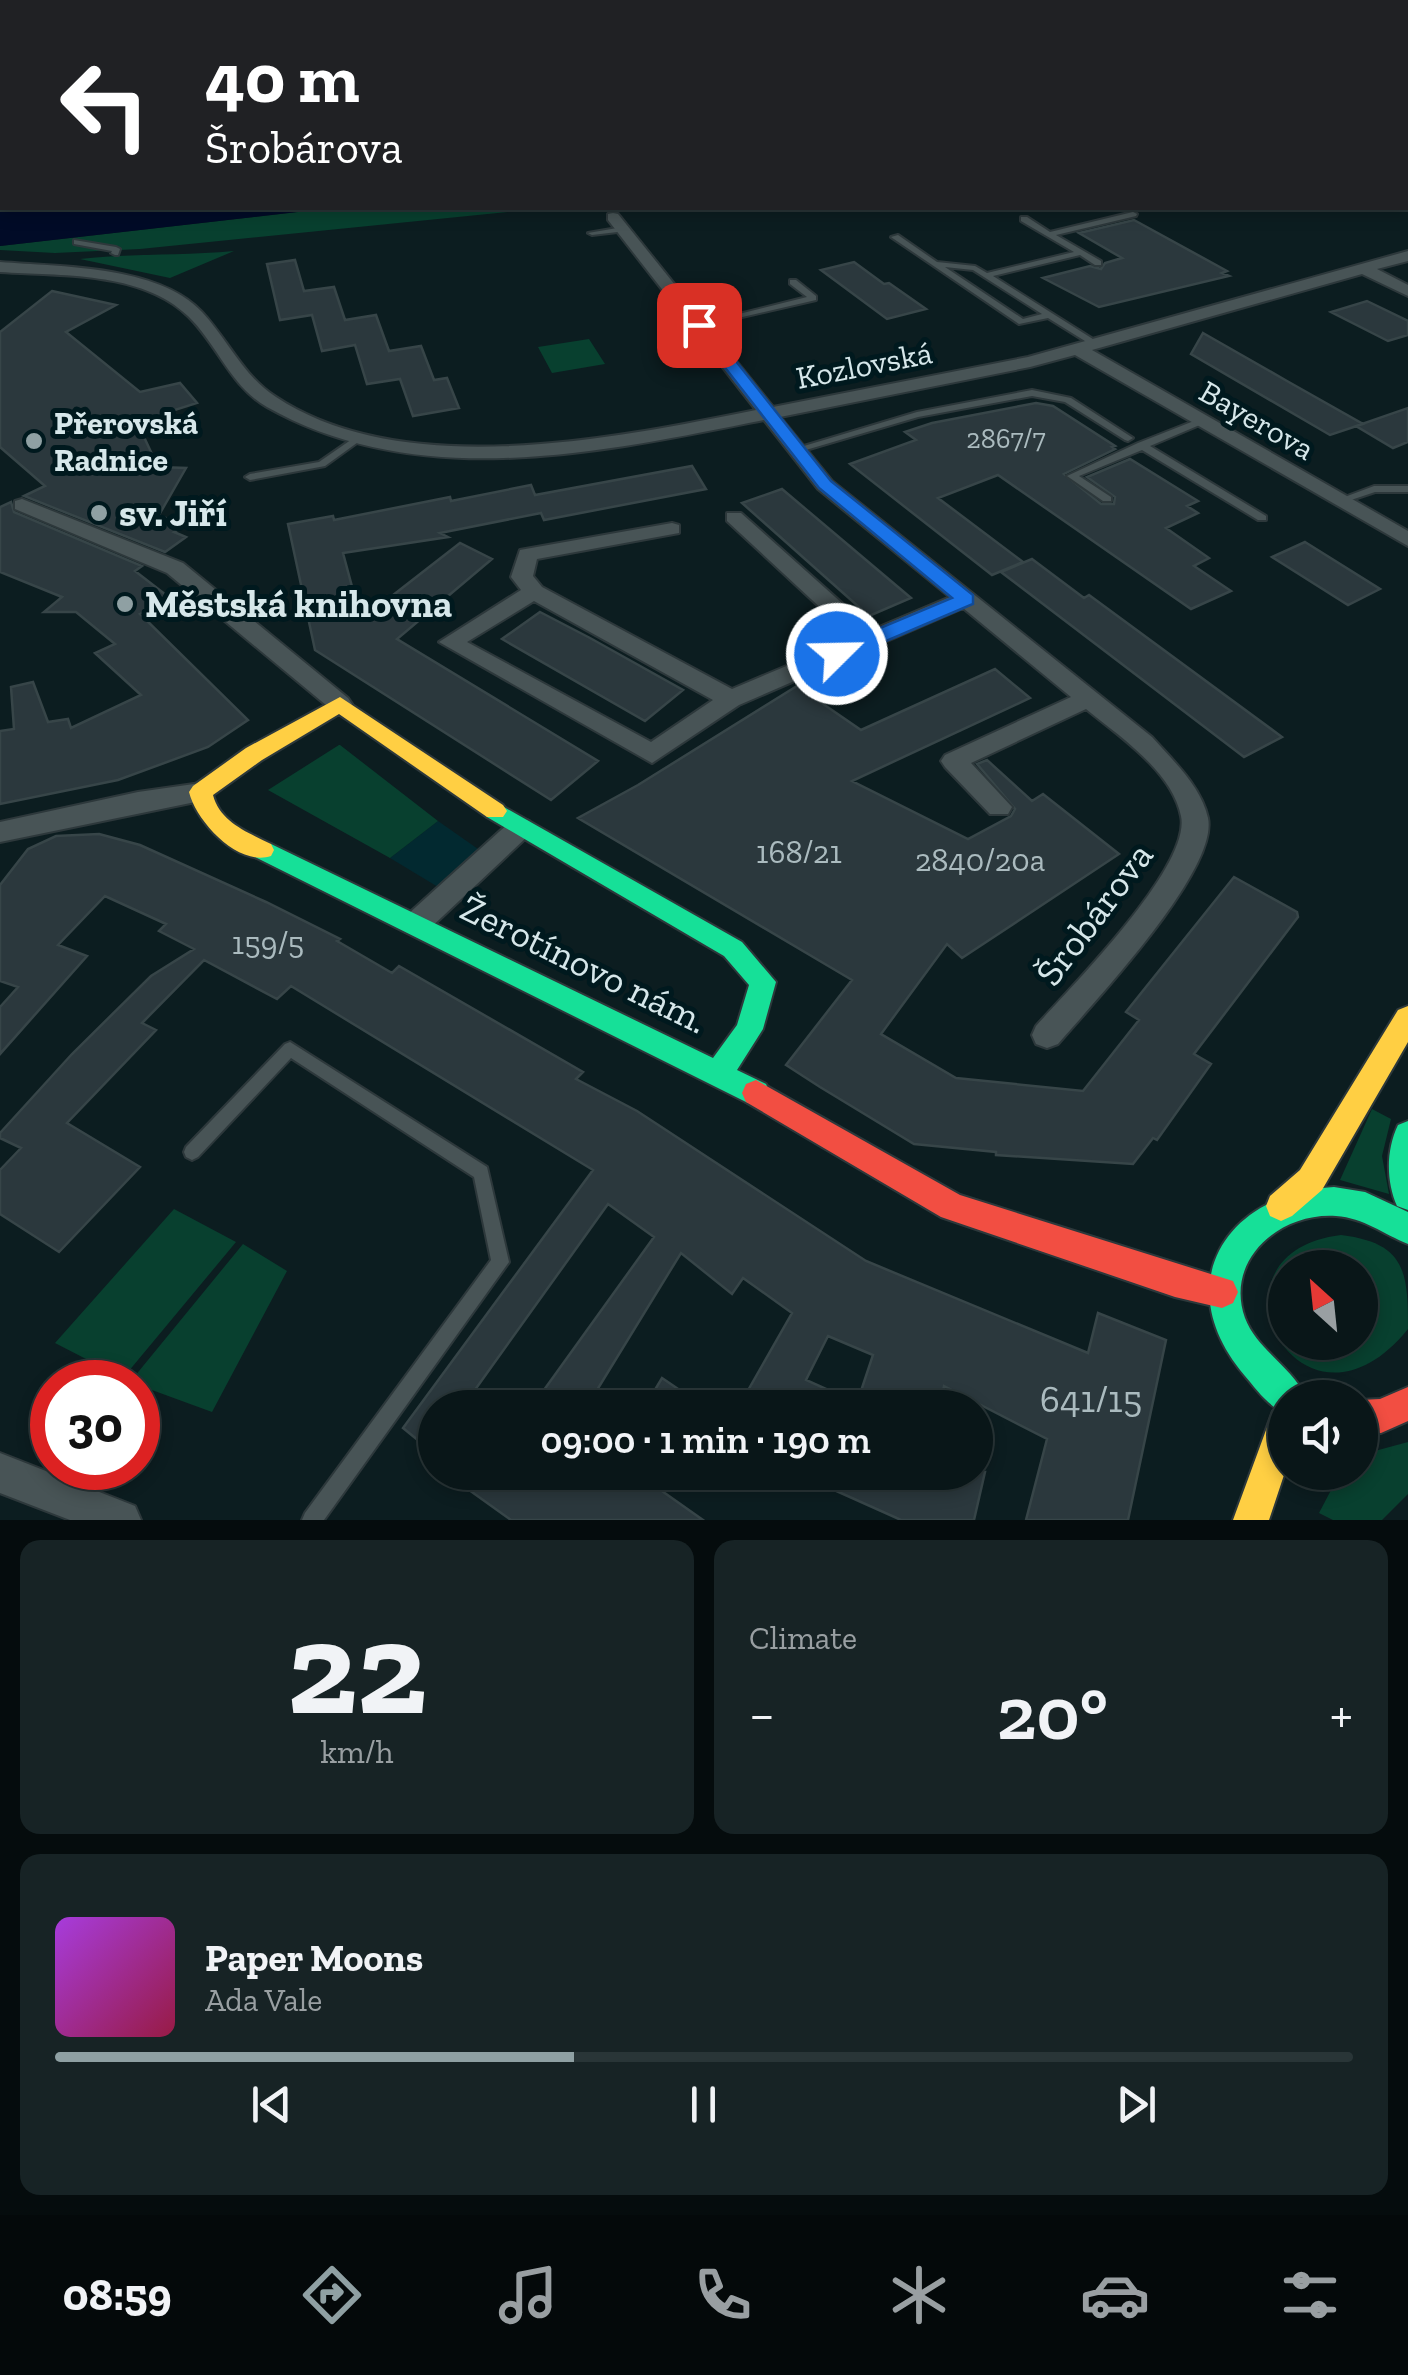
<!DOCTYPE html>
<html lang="en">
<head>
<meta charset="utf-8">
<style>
	:root { --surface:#091618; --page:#172325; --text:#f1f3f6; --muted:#999fa2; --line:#293537; --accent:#8fa0a3 }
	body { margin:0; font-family:"Zilla Slab",serif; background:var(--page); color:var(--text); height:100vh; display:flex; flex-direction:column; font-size:38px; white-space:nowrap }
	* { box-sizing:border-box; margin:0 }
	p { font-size:32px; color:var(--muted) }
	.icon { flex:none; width:55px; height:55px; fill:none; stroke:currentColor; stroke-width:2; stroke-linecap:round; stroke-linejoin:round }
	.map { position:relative; height:1520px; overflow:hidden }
	.drawer { display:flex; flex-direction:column; gap:20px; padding:20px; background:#050c0d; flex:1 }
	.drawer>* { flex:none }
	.guide { position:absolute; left:0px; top:0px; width:1410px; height:210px; box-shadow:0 5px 15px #0003,0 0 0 2px var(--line); background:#202124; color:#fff; overflow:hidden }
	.needle { width:65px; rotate:333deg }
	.controls { position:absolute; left:1268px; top:1250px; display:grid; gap:20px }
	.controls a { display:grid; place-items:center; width:110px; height:110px; border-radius:50%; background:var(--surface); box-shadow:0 5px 15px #0003,0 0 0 2px var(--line); font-size:50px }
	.speed { position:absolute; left:30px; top:1360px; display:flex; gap:20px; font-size:50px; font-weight:700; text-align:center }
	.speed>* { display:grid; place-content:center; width:130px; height:130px; border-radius:50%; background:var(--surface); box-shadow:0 5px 15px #0003,0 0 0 2px var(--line); line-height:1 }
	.speed .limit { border:15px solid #d22; background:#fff; color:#111 }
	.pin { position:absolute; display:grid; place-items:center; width:85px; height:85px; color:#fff; margin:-42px; border-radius:20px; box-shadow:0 5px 15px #0006 }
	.me { position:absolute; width:110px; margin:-55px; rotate:67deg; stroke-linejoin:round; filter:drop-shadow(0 0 8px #0008) }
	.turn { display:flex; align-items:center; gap:35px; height:210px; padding:0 40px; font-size:45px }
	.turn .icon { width:130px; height:130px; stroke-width:2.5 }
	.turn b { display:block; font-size:70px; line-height:85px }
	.big { font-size:75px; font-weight:600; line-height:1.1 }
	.drawer .widget { flex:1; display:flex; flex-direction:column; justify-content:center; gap:15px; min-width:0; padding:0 35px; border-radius:20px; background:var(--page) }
	.drawer .dial { align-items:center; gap:0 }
	.dial b { font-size:130px; line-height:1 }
	.song { display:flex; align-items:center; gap:30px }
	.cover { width:120px; height:120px; border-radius:15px; background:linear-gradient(135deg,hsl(280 70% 55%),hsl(340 70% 35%)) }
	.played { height:10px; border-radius:5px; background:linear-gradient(90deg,var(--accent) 40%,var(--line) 40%) }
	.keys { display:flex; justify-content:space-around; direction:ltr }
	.heat { display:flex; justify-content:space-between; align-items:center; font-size:55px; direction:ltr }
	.drawer .tiles { flex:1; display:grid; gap:20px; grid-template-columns:1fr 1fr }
	.widget:last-child { grid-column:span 2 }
	.trip { position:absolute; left:418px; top:1390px; width:575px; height:100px; border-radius:50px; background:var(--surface); box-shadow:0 5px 15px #0003,0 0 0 2px var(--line); font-weight:600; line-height:100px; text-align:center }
	.tabs { display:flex; height:160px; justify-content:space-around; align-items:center; background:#04090a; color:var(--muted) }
	.tabs .icon { width:70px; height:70px }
	.tabs .active { color:var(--accent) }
	.tabs b { font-size:45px; color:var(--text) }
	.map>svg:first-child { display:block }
	.built { fill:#022930 }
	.green { fill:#08402f; fill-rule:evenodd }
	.water { fill:#010b27 }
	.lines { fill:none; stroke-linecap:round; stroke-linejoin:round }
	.stream { stroke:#010b27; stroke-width:5 }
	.building { fill:#2b383d; stroke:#374548; stroke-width:2.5; fill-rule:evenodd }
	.lane-casing { stroke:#2d383b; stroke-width:4 }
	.street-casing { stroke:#2d383b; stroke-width:4 }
	.fast-casing { stroke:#2d383b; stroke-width:4 }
	.slow-casing { stroke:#2d383b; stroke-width:4 }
	.jam-casing { stroke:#2d383b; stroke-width:4 }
	.lane { fill:#485456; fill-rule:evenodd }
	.street { fill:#485456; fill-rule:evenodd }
	.fast { fill:#16e098; fill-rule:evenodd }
	.slow { fill:#ffcf43; fill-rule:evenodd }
	.jam { fill:#f24e42; fill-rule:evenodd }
	.route { fill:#1a73e8; stroke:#114b97; stroke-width:2.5 }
	.poi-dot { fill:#8fa0a3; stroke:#00191e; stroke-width:4 }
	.labels { text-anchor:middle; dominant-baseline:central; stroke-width:10; stroke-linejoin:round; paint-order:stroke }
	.far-number-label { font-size:28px; fill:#abbbbf }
	.far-street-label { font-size:32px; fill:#d6e7ea; stroke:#00191e }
	.far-poi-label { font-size:32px; font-weight:bold; fill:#d6e7ea; stroke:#00191e; text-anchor:start }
	.number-label { font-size:32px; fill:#abbbbf }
	.poi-label { font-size:38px; font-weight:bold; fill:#d6e7ea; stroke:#00191e; text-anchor:start }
	.street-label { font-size:38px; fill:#d6e7ea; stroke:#00191e }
	.near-number-label { font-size:38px; fill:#abbbbf }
</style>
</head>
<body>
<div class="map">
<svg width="1408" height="1520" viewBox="0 0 1408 1520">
	<rect width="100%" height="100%" fill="#0c1d20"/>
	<path class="built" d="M 438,821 L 488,856 L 448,893 L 390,858 Z"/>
	<path class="green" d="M 556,0 L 914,0 L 910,2 Z
		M 332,208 L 547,208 L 140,249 L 55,253 L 0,250 L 0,246 Z
		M 234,251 L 170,278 L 80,259 C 132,253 182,256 234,251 Z
		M 589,339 L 605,364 L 552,373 L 538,347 Z
		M 339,745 L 340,745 L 438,821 L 390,858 L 268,790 Z
		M 1372,1109 L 1391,1119 L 1382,1156 L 1389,1194 L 1340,1180 Z
		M 174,1209 L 236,1242 L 123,1378 L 55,1343 Z
		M 1341,1235 C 1406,1243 1408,1272 1408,1329 C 1301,1461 1192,1253 1341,1235 ZM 1285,1268 L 1360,1268 L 1360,1342 L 1285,1342 Z
		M 243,1244 L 287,1271 L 212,1412 L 130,1382 Z
		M 1408,1442 L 1408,1494 L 1382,1520 L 1333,1520 L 1319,1513 L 1340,1473 L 1360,1472 L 1360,1455 Z"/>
	<path class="water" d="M 0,186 L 2,208 L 332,208 L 0,246 Z"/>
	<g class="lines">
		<path class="stream" d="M 20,2 L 25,0"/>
	</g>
	<path class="building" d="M 1134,220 L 1227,271 L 1222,273 L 1229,276 L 1099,307 L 1043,278 L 1090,266 L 1101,269 L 1105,263 L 1122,258 L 1079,233 Z
		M 295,260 L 304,291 L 334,287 L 345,320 L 376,315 L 389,351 L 421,346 L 434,380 L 447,378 L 459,408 L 413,416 L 400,379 L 367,384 L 355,345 L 322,351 L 312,315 L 280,320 L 267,264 Z
		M 854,262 L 884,284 L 889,283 L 926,309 L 887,319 L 821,270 Z
		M 52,291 L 116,305 L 66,332 L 140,392 L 180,383 L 197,403 L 137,422 L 158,467 L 186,468 L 159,515 L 184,526 L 174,532 L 186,537 L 165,552 L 24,496 L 45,486 L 0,447 L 0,332 Z
		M 1367,301 L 1408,321 L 1408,335 L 1388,341 L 1331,312 Z
		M 1203,333 L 1287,381 L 1363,424 L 1330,435 L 1191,354 Z
		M 1036,403 L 1053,406 L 1115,446 L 1112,447 L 1115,449 L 1064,474 L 1101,504 L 1114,504 L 1115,497 L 1087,477 L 1130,459 L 1198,501 L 1187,506 L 1198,513 L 1166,528 L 1209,558 L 1194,566 L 1231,591 L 1191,609 L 998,475 L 938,498 L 1023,562 L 992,575 L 850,464 L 916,440 L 905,432 L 932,423 Z
		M 1408,408 L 1408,442 L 1393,448 L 1356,426 Z
		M 692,466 L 706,489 L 544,520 L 541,513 L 440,533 L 448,537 L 343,553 L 361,620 L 460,543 L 492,559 L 397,639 L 598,761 L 551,800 L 315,650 L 288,524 L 333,516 L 334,520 L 450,497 L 451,501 L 531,485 L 535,495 Z
		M 782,489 L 911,598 L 869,616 L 742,503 Z
		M 11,502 L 14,512 L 142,566 L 135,571 L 170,598 L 140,614 L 248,720 L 208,747 L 118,780 L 0,804 L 0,731 L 14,729 L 11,687 L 33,682 L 48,722 L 68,719 L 71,728 L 141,695 L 95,653 L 115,644 L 76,612 L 44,612 L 62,597 L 0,572 L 0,507 Z
		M 1305,542 L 1380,589 L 1348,605 L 1272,557 Z
		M 1032,559 L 1084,598 L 1089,595 L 1282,737 L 1244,757 L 1001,572 Z
		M 540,612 L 590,638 L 683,690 L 645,721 L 502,639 Z
		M 995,669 L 1030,698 L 852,781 L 968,839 L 1011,816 L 1015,809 L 977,764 L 987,760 L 1032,801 L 1043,794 L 1119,854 L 962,958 L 947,944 L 881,1034 L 956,1078 L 1083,1091 L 1139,1020 L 1126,1012 L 1234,877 L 1297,912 L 1298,917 L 1194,1054 L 1211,1064 L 1157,1140 L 1153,1138 L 1133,1164 L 996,1155 L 996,1152 L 914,1144 L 820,1087 L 786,1065 L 852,980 L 578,818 L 638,785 L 797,686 L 861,730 Z
		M 99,834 L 140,845 L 266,902 L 340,939 L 337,941 L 392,973 L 399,966 L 583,1072 L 576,1079 L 637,1111 L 866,1261 L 1088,1353 L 1098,1313 L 1166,1340 L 1128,1520 L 1026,1520 L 1047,1439 L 944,1386 L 942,1396 L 932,1393 L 929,1408 L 738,1408 L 792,1313 L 743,1278 L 732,1294 L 681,1253 L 586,1408 L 531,1408 L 654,1237 L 608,1204 L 462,1408 L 435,1408 L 435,1454 L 403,1428 L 593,1170 L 291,986 L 277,999 L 204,960 L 142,1023 L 156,1030 L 67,1123 L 140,1167 L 59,1252 L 0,1214 L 0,1170 L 21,1148 L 0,1138 L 0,1133 L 72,1054 L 151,976 L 194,949 L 159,931 L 166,924 L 105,896 L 58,945 L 87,956 L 0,1054 L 0,1007 L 18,987 L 0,981 L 0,885 L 28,849 L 56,836 ZM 828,1336 L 873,1355 L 857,1403 L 806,1380 Z
		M 662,1378 L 706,1408 L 644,1408 Z
		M 444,1472 L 635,1472 L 703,1520 L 511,1520 Z
		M 794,1472 L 985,1472 L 974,1520 L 901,1520 Z"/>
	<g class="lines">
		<g class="lane-casing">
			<path id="lane" d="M 1133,212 L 1137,214 L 1136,216 L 1056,235 L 1101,261 L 1101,265 L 1095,265 L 1080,255 L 993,276 L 1096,341 L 1096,345 L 1093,346 L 1048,318 L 1019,324 L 891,237 L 898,235 L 937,262 L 975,266 L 987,273 L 1074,252 L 1021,221 L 1021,217 L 1027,217 L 1050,232 ZM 945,267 L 973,270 L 1042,314 L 1023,319 Z
				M 623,227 L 626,227 L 626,231 L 592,235 L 588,233 Z
				M 74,240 L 116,247 L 120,249 L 118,255 L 115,255 L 111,253 L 112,251 L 74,244 Z
				M 790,280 L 796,280 L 816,296 L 816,300 L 699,327 L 695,325 L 807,297 L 790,284 Z
				M 1032,390 L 1071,398 L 1133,438 L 1128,441 L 1125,440 L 1065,402 L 1032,396 L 918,417 L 799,452 L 794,449 L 917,412 Z
				M 1199,419 L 1204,422 L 1202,424 L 1150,446 L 1266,516 L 1266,520 L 1258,520 L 1142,450 L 1079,476 L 1111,497 L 1111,501 L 1103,501 L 1067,476 L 1138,443 Z
				M 358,435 L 361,436 L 361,440 L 325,466 L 250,480 L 245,477 L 250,474 L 319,462 Z
				M 1374,486 L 1408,486 L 1408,492 L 1375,492 L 1339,504 L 1334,501 Z
				M 290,1042 L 487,1167 L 509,1262 L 324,1520 L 302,1520 L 305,1513 L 491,1260 L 474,1177 L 291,1058 L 198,1157 L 192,1160 L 186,1157 L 184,1152 L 186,1147 L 285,1044 Z"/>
		</g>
		<g class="street-casing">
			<path id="street" d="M 2,123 L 2,131 L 0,132 L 0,124 Z
				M 613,213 L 618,214 L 773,407 L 1028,357 L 1408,251 L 1408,261 L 1377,269 L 1408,285 L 1408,296 L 1362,274 L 1092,350 L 1408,531 L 1408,546 L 1075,355 L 1030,367 L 780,417 L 832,481 L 1152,737 C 1173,761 1201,786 1208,818 C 1219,870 1093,1003 1058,1044 L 1047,1048 L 1036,1044 L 1032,1035 L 1036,1026 C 1070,988 1192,866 1181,816 C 1172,771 1119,736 1086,709 L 971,763 L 1012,807 L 1008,814 L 990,814 L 945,767 L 941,761 L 945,755 L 1071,697 L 963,608 L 739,705 L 652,763 L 439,642 L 521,590 L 511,577 L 520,550 L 672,523 L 679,525 L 679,533 L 537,559 L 533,576 L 542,587 L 732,689 L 853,638 L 727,521 L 727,513 L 741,513 L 872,630 L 950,597 L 818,489 L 764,420 C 603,452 419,493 267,407 C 230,386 218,345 188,316 C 141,271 60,276 0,272 L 0,262 C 60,267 158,265 202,312 C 228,340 243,376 276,397 C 404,482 616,438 756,410 L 608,220 L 608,214 ZM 534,601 L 713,700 L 651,742 L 467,642 Z
				M 22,499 L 183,563 L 348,698 L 352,704 L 348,710 L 332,710 L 167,573 L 15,509 L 15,501 Z
				M 201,783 L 210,785 L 214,792 L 210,799 L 0,842 L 0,822 L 138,792 Z
				M 520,818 L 529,821 L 533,828 L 529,835 L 426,932 L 416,935 L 406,932 L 402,924 L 406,916 L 511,821 Z
				M 0,1453 L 135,1506 L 141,1520 L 70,1520 L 0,1493 Z"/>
		</g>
		<g class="fast-casing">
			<path id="fast" d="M 495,802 L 742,942 L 776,982 L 763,1029 L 737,1070 L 766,1084 L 770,1093 L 766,1102 L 756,1106 L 746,1102 L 253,856 L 250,850 L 253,844 L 271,844 L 713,1058 L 737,1025 L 749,985 L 724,956 L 487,817 L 483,811 L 487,805 Z
				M 1408,1121 L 1408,1210 L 1397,1206 C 1386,1181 1386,1150 1398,1125 Z
				M 1334,1187 L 1365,1192 L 1408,1212 L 1408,1244 C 1383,1234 1364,1218 1336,1216 C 1281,1212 1224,1259 1245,1318 C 1257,1350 1293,1367 1306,1398 L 1285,1398 L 1285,1413 C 1269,1407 1256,1389 1245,1376 C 1168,1286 1224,1194 1334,1187 Z"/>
		</g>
		<g class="slow-casing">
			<path id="slow" d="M 340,697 L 503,805 L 507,811 L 503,817 L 487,817 L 339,714 L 262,760 L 213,795 C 220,822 247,832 271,844 L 274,850 L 271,856 C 238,867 196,821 189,792 L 193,786 L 246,748 Z
				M 1408,1006 L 1408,1042 L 1322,1190 L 1292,1216 L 1281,1221 L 1270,1216 L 1266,1206 L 1270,1196 L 1300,1170 L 1398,1010 Z
				M 1285,1406 L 1285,1472 L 1269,1520 L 1233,1520 L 1273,1411 Z"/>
		</g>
		<g class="jam-casing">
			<path id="jam" d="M 756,1080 L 960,1195 L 1233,1281 L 1238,1292 L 1233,1303 L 1222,1308 L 1175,1297 L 941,1217 L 746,1102 L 742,1093 L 746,1084 Z
				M 1408,1387 L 1408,1421 L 1381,1433 L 1360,1434 L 1360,1400 L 1380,1399 Z"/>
		</g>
		<use href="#lane" class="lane"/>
		<use href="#street" class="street"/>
		<use href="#fast" class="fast"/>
		<use href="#slow" class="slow"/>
		<use href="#jam" class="jam"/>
	</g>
	<path class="route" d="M 694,322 L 705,322 L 831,481 L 973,595 L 973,604 L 844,659 L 830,659 L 827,654 L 830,649 L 952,598 L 819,488 L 694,328 Z"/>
	<g class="poi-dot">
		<circle cx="34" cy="441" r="10"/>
		<circle cx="99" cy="513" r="10"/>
		<circle cx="125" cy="604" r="10"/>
	</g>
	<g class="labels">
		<g class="far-number-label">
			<text x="1006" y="438">2867/7</text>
		</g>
		<g class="far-street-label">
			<text transform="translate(864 365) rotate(-11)">Kozlovská</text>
			<text transform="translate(1257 420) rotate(30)">Bayerova</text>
		</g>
		<g class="far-poi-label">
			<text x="54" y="423">Přerovská<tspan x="54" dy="37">Radnice</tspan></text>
		</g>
		<g class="number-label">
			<text x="799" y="852">168/21</text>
			<text x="980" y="860">2840/20a</text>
			<text x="268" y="943">159/5</text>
		</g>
		<g class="poi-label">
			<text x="119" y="513">sv. Jiří</text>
			<text x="145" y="604">Městská knihovna</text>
		</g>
		<g class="street-label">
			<text transform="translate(1094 914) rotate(-53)">Šrobárova</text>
			<text transform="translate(584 964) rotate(26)">Žerotínovo nám.</text>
		</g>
		<g class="near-number-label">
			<text x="1091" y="1399">641/15</text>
		</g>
	</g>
</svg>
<div class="controls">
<a><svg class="needle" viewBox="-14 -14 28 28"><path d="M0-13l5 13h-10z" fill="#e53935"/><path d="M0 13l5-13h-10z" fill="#999fa2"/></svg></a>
<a><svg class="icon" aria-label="sound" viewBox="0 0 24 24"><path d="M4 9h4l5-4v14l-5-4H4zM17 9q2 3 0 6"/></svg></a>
</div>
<div class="speed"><div class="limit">30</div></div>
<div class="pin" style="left:699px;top:325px;background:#d93025"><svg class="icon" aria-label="arrive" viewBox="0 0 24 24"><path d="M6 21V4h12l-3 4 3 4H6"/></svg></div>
<svg class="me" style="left:837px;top:654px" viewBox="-20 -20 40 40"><circle r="17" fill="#1a73e8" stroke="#fff" stroke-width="3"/><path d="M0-11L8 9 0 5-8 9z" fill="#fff"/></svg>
<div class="trip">09:00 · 1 min · 190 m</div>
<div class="guide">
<div class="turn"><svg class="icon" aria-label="left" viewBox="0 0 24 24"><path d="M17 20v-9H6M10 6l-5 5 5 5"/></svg><div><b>40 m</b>Šrobárova</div></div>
</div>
</div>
<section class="drawer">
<div class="tiles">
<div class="widget dial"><b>22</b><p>km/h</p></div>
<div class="widget"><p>Climate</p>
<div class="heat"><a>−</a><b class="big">20°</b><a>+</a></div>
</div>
<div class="widget">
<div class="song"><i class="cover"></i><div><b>Paper Moons</b><p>Ada Vale</p></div></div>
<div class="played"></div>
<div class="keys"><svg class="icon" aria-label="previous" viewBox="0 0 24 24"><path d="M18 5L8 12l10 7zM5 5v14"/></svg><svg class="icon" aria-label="pause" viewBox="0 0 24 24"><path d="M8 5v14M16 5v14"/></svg><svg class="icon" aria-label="next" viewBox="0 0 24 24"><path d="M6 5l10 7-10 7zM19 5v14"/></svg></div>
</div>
</div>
</section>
<nav class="tabs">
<b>08:59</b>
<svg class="icon active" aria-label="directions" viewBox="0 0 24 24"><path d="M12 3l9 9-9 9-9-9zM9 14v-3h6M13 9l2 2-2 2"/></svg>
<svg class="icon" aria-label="music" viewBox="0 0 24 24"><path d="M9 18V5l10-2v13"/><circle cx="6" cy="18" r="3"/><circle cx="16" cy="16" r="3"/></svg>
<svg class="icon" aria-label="phone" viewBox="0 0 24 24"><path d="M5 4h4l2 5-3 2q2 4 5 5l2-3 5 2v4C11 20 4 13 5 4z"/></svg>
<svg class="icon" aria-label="climate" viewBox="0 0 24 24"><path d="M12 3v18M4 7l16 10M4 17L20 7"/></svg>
<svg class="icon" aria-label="car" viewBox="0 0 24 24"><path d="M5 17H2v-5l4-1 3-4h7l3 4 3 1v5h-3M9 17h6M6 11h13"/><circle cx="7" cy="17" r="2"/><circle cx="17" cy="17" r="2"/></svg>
<svg class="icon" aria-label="filters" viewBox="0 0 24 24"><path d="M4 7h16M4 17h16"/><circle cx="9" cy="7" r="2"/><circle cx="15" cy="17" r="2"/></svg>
</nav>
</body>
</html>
